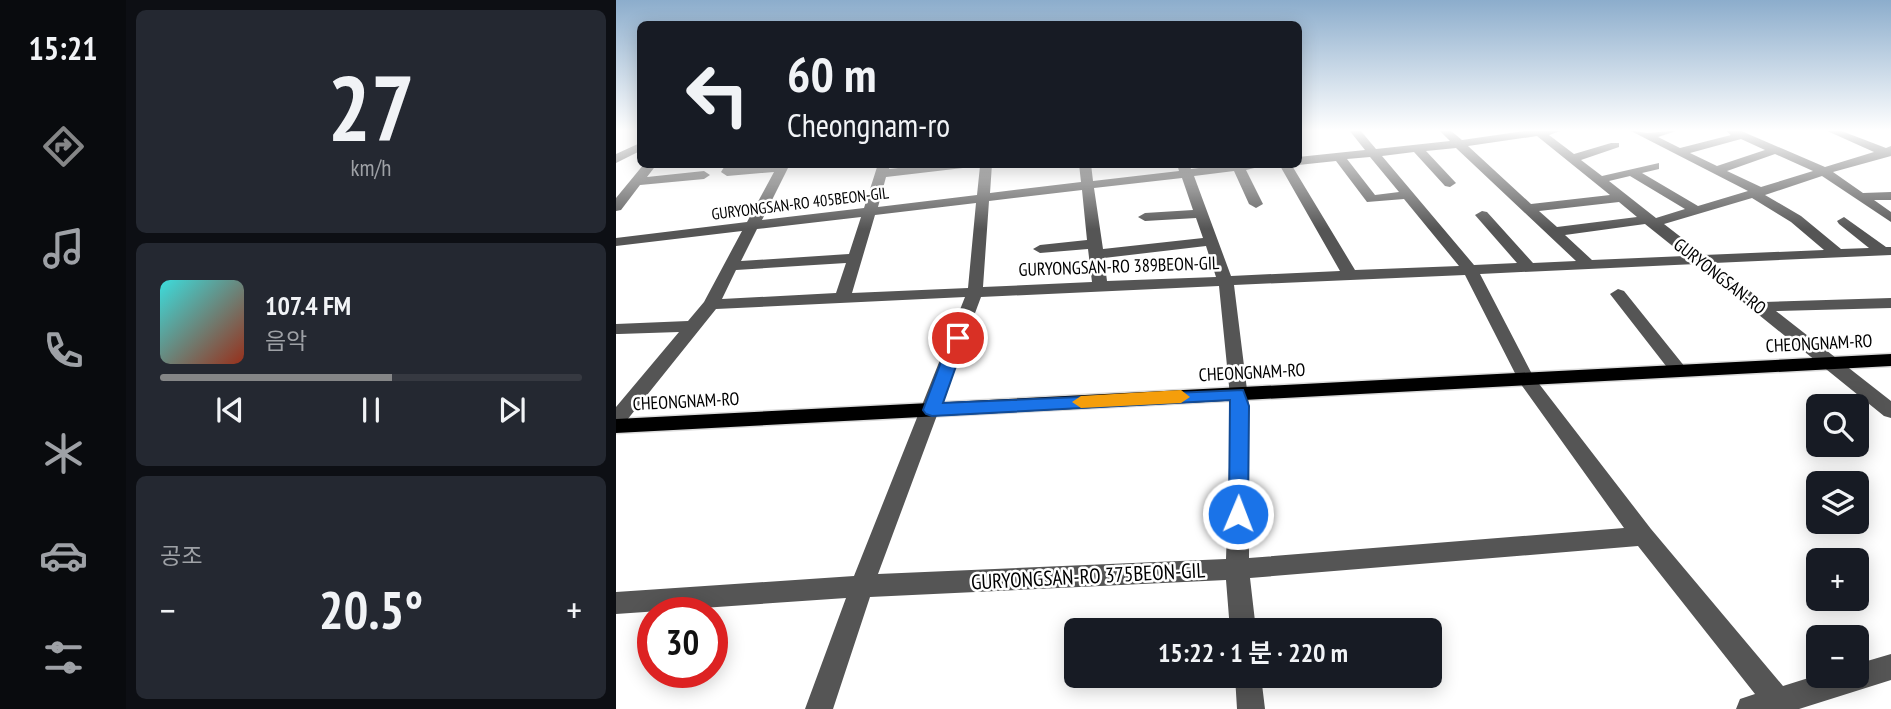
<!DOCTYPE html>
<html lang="ko">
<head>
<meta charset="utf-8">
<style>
	:root { --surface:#171b24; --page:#242831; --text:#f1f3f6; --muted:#9ea1a6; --line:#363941; --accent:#858687 }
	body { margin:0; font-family:"PT Sans Narrow","Noto Sans KR",sans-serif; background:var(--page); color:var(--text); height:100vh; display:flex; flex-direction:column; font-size:26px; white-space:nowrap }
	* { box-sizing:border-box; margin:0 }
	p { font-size:23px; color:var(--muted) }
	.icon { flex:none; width:38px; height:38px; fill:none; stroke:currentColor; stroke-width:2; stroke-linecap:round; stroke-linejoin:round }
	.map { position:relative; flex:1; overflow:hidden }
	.panel { display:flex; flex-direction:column; gap:10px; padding:10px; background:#0d0f14; width:490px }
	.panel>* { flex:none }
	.top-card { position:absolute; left:21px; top:21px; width:665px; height:147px; border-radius:10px; box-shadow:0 4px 18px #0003; background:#171b24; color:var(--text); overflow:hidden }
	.buttons { position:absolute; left:1190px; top:394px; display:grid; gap:14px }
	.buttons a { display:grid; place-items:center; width:63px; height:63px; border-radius:10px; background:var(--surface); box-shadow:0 4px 18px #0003; font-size:35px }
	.speed { position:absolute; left:21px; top:597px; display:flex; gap:14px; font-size:35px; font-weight:700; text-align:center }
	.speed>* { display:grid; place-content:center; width:91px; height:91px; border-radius:50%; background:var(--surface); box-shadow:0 4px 18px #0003; line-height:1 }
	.speed .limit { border:10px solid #d22; background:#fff; color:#111 }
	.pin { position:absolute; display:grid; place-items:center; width:60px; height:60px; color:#fff; margin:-30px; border:4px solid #fff; border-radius:50%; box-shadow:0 2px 7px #0007 }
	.me { position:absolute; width:77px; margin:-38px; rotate:1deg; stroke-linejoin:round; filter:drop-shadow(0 0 5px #0008) }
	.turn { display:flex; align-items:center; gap:24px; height:147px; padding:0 35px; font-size:32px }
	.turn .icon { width:91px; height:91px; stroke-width:2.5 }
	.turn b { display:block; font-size:49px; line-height:60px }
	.big { font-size:52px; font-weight:600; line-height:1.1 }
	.panel .tile { flex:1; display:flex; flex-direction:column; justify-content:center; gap:10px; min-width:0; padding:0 24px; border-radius:10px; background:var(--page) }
	.panel .dial { align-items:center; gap:0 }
	.dial b { font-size:91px; line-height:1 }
	.song { display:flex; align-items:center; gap:21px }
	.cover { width:84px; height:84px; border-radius:10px; background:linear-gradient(135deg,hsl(180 70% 55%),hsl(10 70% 35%)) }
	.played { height:7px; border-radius:4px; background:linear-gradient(90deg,var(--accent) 55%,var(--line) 55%) }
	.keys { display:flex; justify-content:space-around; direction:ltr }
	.heat { display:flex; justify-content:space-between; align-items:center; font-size:38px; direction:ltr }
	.trip { position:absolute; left:448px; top:618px; width:378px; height:70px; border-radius:10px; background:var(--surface); box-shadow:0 4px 18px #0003; font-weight:600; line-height:70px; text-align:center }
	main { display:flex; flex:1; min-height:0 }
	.dock { display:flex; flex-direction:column; width:126px; justify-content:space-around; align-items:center; background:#090b0e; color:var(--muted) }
	.dock .icon { width:49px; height:49px }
	.dock .current { color:var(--accent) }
	.dock b { font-size:32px; color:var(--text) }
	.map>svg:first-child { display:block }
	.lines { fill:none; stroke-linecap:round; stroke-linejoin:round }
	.major-casing { stroke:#dbdbdb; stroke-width:3 }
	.minor { fill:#555; fill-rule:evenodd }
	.major { fill:#000; fill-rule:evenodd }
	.route { fill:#1a73e8; stroke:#114b97; stroke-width:2 }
	.slow { fill:#f59e0b }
	.labels { text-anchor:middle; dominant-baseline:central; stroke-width:5; stroke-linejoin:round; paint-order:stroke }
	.far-street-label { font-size:16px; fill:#000; stroke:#fff }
	.street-label { font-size:18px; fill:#000; stroke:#fff }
	.near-street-label { font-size:21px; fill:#000; stroke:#fff }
</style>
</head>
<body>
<main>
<nav class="dock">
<b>15:21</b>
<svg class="icon current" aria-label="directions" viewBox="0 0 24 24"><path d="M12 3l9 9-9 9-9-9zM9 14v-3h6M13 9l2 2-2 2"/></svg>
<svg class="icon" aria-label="music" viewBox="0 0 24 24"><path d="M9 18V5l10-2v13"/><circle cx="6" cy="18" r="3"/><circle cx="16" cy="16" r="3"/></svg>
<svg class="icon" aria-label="phone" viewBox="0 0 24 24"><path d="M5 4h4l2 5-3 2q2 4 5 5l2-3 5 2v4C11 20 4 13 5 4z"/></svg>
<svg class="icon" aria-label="climate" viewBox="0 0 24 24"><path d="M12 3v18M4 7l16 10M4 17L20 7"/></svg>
<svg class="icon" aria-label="car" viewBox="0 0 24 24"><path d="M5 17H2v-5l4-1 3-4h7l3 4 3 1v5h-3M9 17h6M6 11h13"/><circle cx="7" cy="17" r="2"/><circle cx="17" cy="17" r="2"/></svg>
<svg class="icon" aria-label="filters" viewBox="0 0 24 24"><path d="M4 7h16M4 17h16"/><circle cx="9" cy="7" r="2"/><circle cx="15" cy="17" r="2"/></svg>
</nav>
<section class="panel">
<div class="tile dial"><b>27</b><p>km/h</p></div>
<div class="tile">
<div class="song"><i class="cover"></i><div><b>107.4 FM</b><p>음악</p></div></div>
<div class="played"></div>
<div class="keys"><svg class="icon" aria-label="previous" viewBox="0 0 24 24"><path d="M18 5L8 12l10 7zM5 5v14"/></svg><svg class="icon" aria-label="pause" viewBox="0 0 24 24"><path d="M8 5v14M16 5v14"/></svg><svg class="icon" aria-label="next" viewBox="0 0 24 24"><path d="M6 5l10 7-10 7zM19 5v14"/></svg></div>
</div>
<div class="tile"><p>공조</p>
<div class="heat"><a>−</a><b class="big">20.5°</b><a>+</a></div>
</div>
</section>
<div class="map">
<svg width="1275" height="709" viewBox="0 0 1275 709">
	<rect width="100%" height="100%" fill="#fff"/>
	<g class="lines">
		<g class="major-casing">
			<path id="major" d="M 1275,354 L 1275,366 L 0,433 L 0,419 Z"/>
		</g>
		<path class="minor" d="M 733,130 L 744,130 L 760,149 L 834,141 L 823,130 L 834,130 L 846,140 L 915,130 L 947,130 L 933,135 L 958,154 L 995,143 L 1003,143 L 1003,147 L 965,160 L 986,176 L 1043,163 L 1043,169 L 1026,173 L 1082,206 L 1132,191 L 1013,130 L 1032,133 L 1063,130 L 1042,137 L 1064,148 L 1115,135 L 1109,130 L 1123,130 L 1209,167 L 1258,152 L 1209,130 L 1223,130 L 1270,148 L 1275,146 L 1275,156 L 1217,172 L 1247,193 L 1275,192 L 1275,200 L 1258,200 L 1275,212 L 1275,222 L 1206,176 L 1149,195 L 1185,216 L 1225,249 L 1253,248 L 1223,224 L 1221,221 L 1228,217 L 1270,247 L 1275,247 L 1275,255 L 1098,263 L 1148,302 L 1275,298 L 1275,308 L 1160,311 L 1275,401 L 1275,418 L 1268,416 L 1080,264 L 864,274 L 917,376 L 1035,529 L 1167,686 L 1202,675 L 1241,676 L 1241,664 L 1275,654 L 1275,680 L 1183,709 L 1120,709 L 1124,699 L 1139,694 L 1022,546 L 634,578 L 640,630 L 614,630 L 610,580 L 254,597 L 217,709 L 189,709 L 230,598 L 0,614 L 0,592 L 238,576 L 349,297 L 100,309 L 7,425 L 0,427 L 0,407 L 63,332 L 3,334 L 0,334 L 0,324 L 72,321 L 88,302 L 126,231 L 0,246 L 0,238 L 131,222 L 158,172 L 111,176 L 105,172 L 110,164 L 122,164 L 120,167 L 174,164 L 146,220 L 248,208 L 262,164 L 274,164 L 273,169 L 319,164 L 376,164 L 374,193 L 465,182 L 463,164 L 475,164 L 477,181 L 563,171 L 561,164 L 573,164 L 575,169 L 614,164 L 655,164 L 630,170 L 647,204 L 640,208 L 633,204 L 618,171 L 578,176 L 615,276 L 724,271 L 663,164 L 675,164 L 739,270 L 843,266 L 788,199 L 751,202 L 720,161 L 682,165 L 681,164 L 682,157 L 749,150 ZM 921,136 L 994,195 L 915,204 L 852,146 ZM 1125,139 L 1149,150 L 1101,166 L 1074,153 ZM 840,148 L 960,261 L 917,263 L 871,212 L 866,211 L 859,215 L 901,263 L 858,265 L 766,156 L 798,152 L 829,186 L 834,187 L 840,183 L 810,151 ZM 1159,154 L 1197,171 L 1145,187 L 1111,171 ZM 754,157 L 783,192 L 759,195 L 731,159 ZM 364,166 L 361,195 L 262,207 L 270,177 ZM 1014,176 L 1069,209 L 1040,218 L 993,181 ZM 566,178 L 577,210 L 529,213 L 522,217 L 529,221 L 580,218 L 587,238 L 487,249 L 478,188 ZM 466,190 L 471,240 L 424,245 L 417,249 L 424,253 L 472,249 L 476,282 L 367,287 L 373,201 ZM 1136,198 L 1175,222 L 1208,250 L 1088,255 L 1048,224 ZM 1003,202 L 1021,217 L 941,227 L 923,211 ZM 360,203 L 352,288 L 236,293 L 259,215 ZM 245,217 L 233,254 L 125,261 L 141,229 ZM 1029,224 L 1069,256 L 976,260 L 949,235 ZM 590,246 L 600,277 L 491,281 L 488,258 ZM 230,263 L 220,293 L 106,299 L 120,270 ZM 849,275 L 904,383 L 1008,528 L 633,558 L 633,406 L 618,285 ZM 603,286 L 615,406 L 610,559 L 262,574 L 365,297 Z
			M 24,143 L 24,151 L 0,163 L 0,154 Z
			M 28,164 L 41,164 L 31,177 L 88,171 L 94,175 L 88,179 L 24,185 L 5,210 L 0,211 L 0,198 Z
			M 1002,289 L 1008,291 L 1069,367 L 1072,371 L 1069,375 L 1057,375 L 994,294 Z
			M 619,676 L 645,676 L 649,709 L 621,709 Z"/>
		<use href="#major" class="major"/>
	</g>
	<linearGradient id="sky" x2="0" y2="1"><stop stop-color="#8cadcc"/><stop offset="0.57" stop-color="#fff"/><stop offset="1" stop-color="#fff" stop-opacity="0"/></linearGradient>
	<rect width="1275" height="229" fill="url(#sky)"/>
	<path class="route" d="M 342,333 L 350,338 L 327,403 L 627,390 L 633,406 L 632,514 L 630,520 L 622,523 L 615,520 L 613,514 L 614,400 L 316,416 L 310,414 L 307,410 L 334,338 Z"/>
	<path class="slow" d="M 565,390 L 574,397 L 565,403 L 465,408 L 456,402 L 465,396 Z"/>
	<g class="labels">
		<g class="far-street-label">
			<text transform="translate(184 203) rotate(-7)">GURYONGSAN-RO 405BEON-GIL</text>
		</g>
		<g class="street-label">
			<text transform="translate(503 266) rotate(-2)">GURYONGSAN-RO 389BEON-GIL</text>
			<text transform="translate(1104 276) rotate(38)">GURYONGSAN-RO</text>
			<text transform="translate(1203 343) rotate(-3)">CHEONGNAM-RO</text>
			<text transform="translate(636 372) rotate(-3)">CHEONGNAM-RO</text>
			<text transform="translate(70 401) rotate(-3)">CHEONGNAM-RO</text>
		</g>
		<g class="near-street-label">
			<text transform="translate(472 576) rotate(-3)">GURYONGSAN-RO 375BEON-GIL</text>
		</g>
	</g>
</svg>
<div class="buttons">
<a><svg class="icon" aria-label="search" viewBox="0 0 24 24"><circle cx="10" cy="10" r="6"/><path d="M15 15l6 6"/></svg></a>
<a><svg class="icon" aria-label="layers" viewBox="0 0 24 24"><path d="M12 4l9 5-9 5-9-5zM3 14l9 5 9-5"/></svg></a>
<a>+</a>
<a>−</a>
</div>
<div class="speed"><div class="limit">30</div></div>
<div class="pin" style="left:342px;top:338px;background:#d93025"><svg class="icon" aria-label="arrive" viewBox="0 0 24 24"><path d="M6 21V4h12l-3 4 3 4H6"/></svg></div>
<svg class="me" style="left:622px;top:514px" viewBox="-20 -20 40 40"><circle r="17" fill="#1a73e8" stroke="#fff" stroke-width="3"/><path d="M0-11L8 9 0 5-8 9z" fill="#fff"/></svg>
<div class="trip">15:22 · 1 분 · 220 m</div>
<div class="top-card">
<div class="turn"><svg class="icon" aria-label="left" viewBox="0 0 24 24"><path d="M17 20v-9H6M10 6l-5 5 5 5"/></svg><div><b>60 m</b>Cheongnam-ro</div></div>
</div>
</div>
</main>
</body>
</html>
